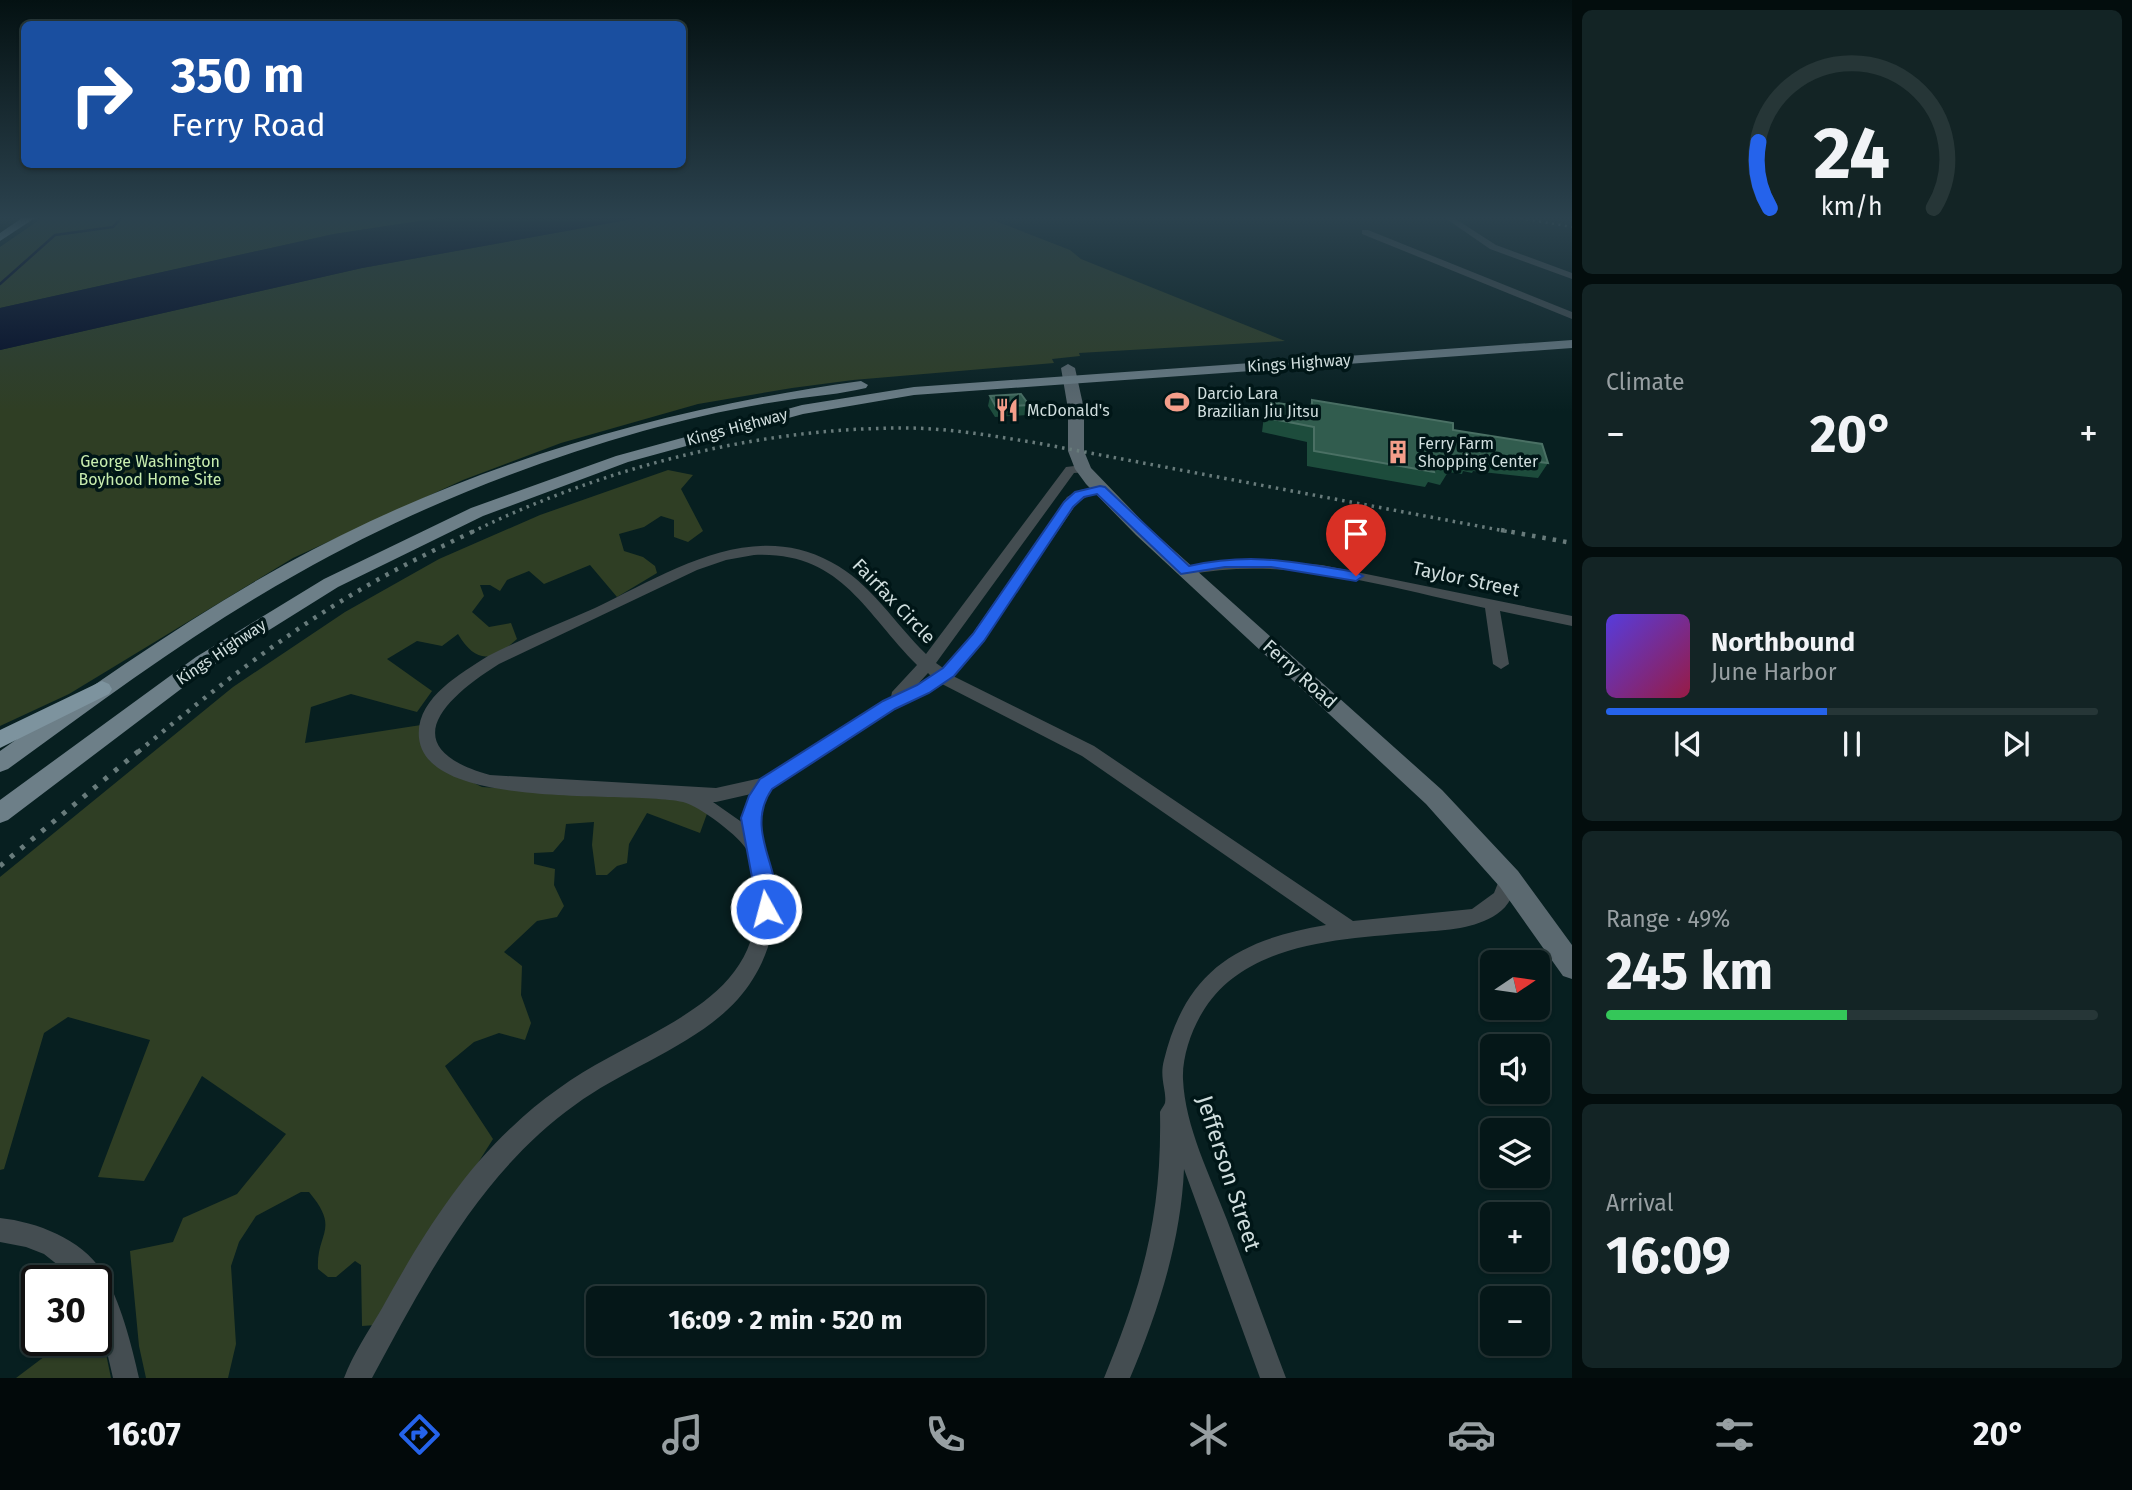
<!DOCTYPE html>
<html lang="en">
<head>
<meta charset="utf-8">
<style>
	:root { --surface:#051718; --page:#132425; --text:#f1f3f6; --muted:#979fa2; --line:#263637; --accent:#2563eb }
	body { margin:0; font-family:"Fira Sans",sans-serif; background:var(--page); color:var(--text); height:100vh; display:flex; flex-direction:column; font-size:26px; white-space:nowrap }
	* { box-sizing:border-box; margin:0 }
	p { font-size:23px; color:var(--muted) }
	.icon { flex:none; width:38px; height:38px; fill:none; stroke:currentColor; stroke-width:2; stroke-linecap:round; stroke-linejoin:round }
	.map { position:relative; flex:1; overflow:hidden }
	.details { display:flex; flex-direction:column; gap:10px; padding:10px; background:#030d0d; width:560px }
	.details>* { flex:none }
	.guide { position:absolute; left:21px; top:21px; width:665px; height:147px; border-radius:10px; box-shadow:0 2px 5px #0004,0 0 0 2px var(--line); background:#1a4fa0; color:#fff; overflow:hidden }
	.needle { width:46px; rotate:77deg }
	.controls { position:absolute; left:1480px; top:950px; display:grid; gap:14px }
	.controls a { display:grid; place-items:center; width:70px; height:70px; border-radius:10px; background:var(--surface); box-shadow:0 2px 5px #0004,0 0 0 2px var(--line); font-size:35px }
	.speed { position:absolute; left:21px; top:1265px; display:flex; gap:14px; font-size:35px; font-weight:700; text-align:center }
	.speed>* { display:grid; place-content:center; width:91px; height:91px; border-radius:50%; background:var(--surface); box-shadow:0 2px 5px #0004,0 0 0 2px var(--line); line-height:1 }
	.speed .limit { border:4px solid #111; border-radius:10px; background:#fff; color:#111 }
	.pin { position:absolute; display:grid; place-items:center; width:60px; height:60px; color:#fff; margin:-72px -30px; border-radius:50% 50% 50% 0; rotate:-45deg; box-shadow:0 0 7px #0007 }
	.pin .icon { rotate:45deg }
	.me { position:absolute; width:77px; margin:-38px; rotate:353deg; stroke-linejoin:round; filter:drop-shadow(0 0 5px #0008) }
	.turn { display:flex; align-items:center; gap:24px; height:147px; padding:0 35px; font-size:32px }
	.turn .icon { width:91px; height:91px; stroke-width:2.5 }
	.turn b { display:block; font-size:49px; line-height:60px }
	.big { font-size:52px; font-weight:700; line-height:1.1 }
	.details .card { flex:1; display:flex; flex-direction:column; justify-content:center; gap:10px; min-width:0; padding:0 24px; border-radius:10px; background:var(--page) }
	.details .dial { align-items:center; gap:0 }
	.dial svg { height:182px; overflow:visible; fill:none; stroke:var(--line); stroke-width:7; stroke-linecap:round; text-anchor:middle }
	.dial text { fill:var(--text); stroke:none }
	.song { display:flex; align-items:center; gap:21px }
	.cover { width:84px; height:84px; border-radius:10px; background:linear-gradient(135deg,hsl(250 70% 55%),hsl(340 70% 35%)) }
	.played { height:7px; border-radius:4px; background:linear-gradient(90deg,var(--accent) 45%,var(--line) 45%) }
	.keys { display:flex; justify-content:space-around; direction:ltr }
	.heat { display:flex; justify-content:space-between; align-items:center; font-size:38px; direction:ltr }
	.charge { height:10px; border-radius:5px; background:linear-gradient(90deg,#34c759 49%,var(--line) 0) }
	.trip { position:absolute; left:586px; top:1286px; width:399px; height:70px; border-radius:10px; background:var(--surface); box-shadow:0 2px 5px #0004,0 0 0 2px var(--line); font-weight:700; line-height:70px; text-align:center }
	.dock { display:flex; height:112px; justify-content:space-around; align-items:center; background:#02090a; color:var(--muted) }
	.dock .icon { width:49px; height:49px }
	.dock .current { color:var(--accent) }
	.dock b { font-size:32px; color:var(--text) }
	main { display:flex; flex:1; min-height:0 }
	.map>svg:first-child { display:block }
	.green { fill:#2f3e24 }
	.water { fill:#020926 }
	.lines { fill:none; stroke-linecap:round; stroke-linejoin:round }
	.stream { stroke:#020926; stroke-width:2.5 }
	.street { fill:#444d51; fill-rule:evenodd }
	.secondary { fill:#5b6970; fill-rule:evenodd }
	.primary { fill:#6d7f88; fill-rule:evenodd }
	.highway { fill:#7d939e; fill-rule:evenodd }
	.rail-far3 { stroke:#687b7b; stroke-width:2.5; stroke-dasharray:2 4.5; stroke-linecap:butt }
	.rail-far2 { stroke:#687b7b; stroke-width:3.5; stroke-dasharray:2.5 5; stroke-linecap:butt }
	.rail-far1 { stroke:#687b7b; stroke-width:4.5; stroke-dasharray:3.5 7; stroke-linecap:butt }
	.rail { stroke:#687b7b; stroke-width:5; stroke-dasharray:4.5 9; stroke-linecap:butt }
	.wall { fill:#1d4c3c }
	.building { fill:#315c4e; stroke:#4a7064; stroke-width:2 }
	.route { fill:#2563eb; stroke:#184099; stroke-width:2 }
	.labels { text-anchor:middle; dominant-baseline:central; stroke-width:7; stroke-linejoin:round; paint-order:stroke }
	.far-street-label { font-size:16px; fill:#d0dede; stroke:#001617 }
	.far-poi-label { font-size:16px; fill:#d0dede; stroke:#001617; text-anchor:start }
	.far-park-label { font-size:16px; fill:#c8edaf; stroke:#001617 }
	.street-label { font-size:19px; fill:#d0dede; stroke:#001617 }
	.near-street-label { font-size:23px; fill:#d0dede; stroke:#001617 }
</style>
</head>
<body>
<main>
<div class="map">
<svg width="1572" height="1378" viewBox="0 0 1572 1378">
	<rect width="100%" height="100%" fill="#071f20"/>
	<path class="green" d="M 42,218 L 439,218 L 334,234 L 0,308 L 0,247 Z
		M 638,218 L 988,218 L 1070,250 L 1081,259 L 1285,341 L 1079,353 L 1080,356 L 1052,359 L 1054,363 L 853,380 L 792,388 L 698,404 L 561,443 L 463,480 L 293,558 L 69,694 L 0,726 L 0,350 L 362,268 Z
		M 668,470 L 693,475 L 681,489 L 703,531 L 688,542 L 674,537 L 674,520 L 661,516 L 644,527 L 619,534 L 624,551 L 643,557 L 655,566 L 657,573 L 617,597 L 590,565 L 544,584 L 529,571 L 507,580 L 500,591 L 490,585 L 480,585 L 484,596 L 472,612 L 489,627 L 511,623 L 517,639 C 492,662 476,664 458,634 L 442,646 L 417,641 L 387,659 L 432,691 L 417,712 L 351,694 L 311,707 L 305,743 L 421,725 L 430,761 L 482,787 L 681,799 L 708,811 L 700,833 L 647,813 L 629,844 L 627,863 L 617,866 L 607,875 L 596,875 L 592,845 L 594,822 L 566,824 L 564,839 L 553,852 L 534,853 L 534,864 L 555,869 L 554,885 L 564,906 L 557,917 L 537,921 L 504,952 L 522,966 L 521,995 L 531,1023 L 525,1040 L 499,1033 L 474,1042 L 445,1066 L 493,1139 L 376,1325 L 362,1326 L 361,1265 L 355,1261 L 336,1277 L 328,1277 L 318,1269 C 316,1232 341,1230 309,1192 L 301,1192 L 256,1216 L 239,1242 L 231,1266 L 236,1344 L 228,1378 L 146,1378 L 139,1346 L 130,1251 L 173,1242 L 183,1218 L 237,1194 L 286,1134 L 202,1076 L 144,1181 L 98,1177 L 150,1040 L 68,1017 L 44,1033 L 4,1169 L 0,1170 L 0,877 L 233,687 L 345,612 L 439,559 L 540,515 Z
		M 98,1315 L 111,1378 L 16,1378 L 65,1341 L 96,1340 Z"/>
	<path class="water" d="M 439,218 L 638,218 L 362,268 L 0,350 L 0,308 L 334,234 Z"/>
	<g class="lines">
		<path class="stream" d="M 0,284 L 55,235 L 113,227 L 121,218"/>
		<path class="street" d="M 1445,218 L 1454,218 L 1496,245 L 1572,273 L 1572,279 L 1490,249 Z
			M 1362,230 L 1368,230 L 1572,312 L 1572,319 L 1362,234 Z
			M 1083,465 L 1087,466 L 1087,472 L 1074,473 L 936,663 L 943,668 L 973,633 L 1067,497 L 1080,490 L 1104,487 L 1104,493 L 1088,496 L 1077,503 L 983,641 L 953,676 L 1094,746 L 1353,921 L 1472,909 L 1494,893 L 1502,873 L 1509,871 L 1516,873 L 1518,879 C 1515,893 1509,906 1497,914 C 1475,929 1446,930 1421,932 C 1346,939 1245,940 1202,1013 C 1191,1031 1182,1058 1183,1079 C 1185,1127 1210,1175 1227,1220 C 1247,1272 1266,1325 1286,1378 L 1260,1378 L 1184,1169 C 1181,1241 1158,1312 1130,1378 L 1104,1378 C 1143,1283 1162,1215 1160,1112 C 1161,1109 1164,1106 1165,1103 C 1167,1091 1159,1078 1164,1060 C 1186,970 1238,940 1326,925 L 1082,756 L 942,684 C 927,694 911,700 896,709 C 867,724 839,745 811,763 C 799,771 781,779 772,789 C 747,818 772,860 775,891 C 778,930 764,970 738,999 C 697,1045 625,1068 575,1105 C 480,1173 426,1278 372,1378 L 344,1378 C 353,1354 368,1332 381,1310 C 417,1245 457,1178 512,1127 C 540,1100 574,1076 608,1058 C 691,1012 779,979 751,863 C 750,860 749,855 748,852 C 741,837 698,805 683,802 C 630,790 427,812 419,738 C 415,699 460,674 488,656 C 523,638 559,624 595,608 C 667,574 750,518 831,562 C 870,582 895,624 926,654 L 1066,467 ZM 754,555 C 841,551 864,612 917,665 L 892,692 L 891,697 L 761,778 L 716,788 L 490,775 C 393,748 443,699 499,664 L 697,570 L 726,560 ZM 928,673 L 931,676 L 917,685 ZM 751,794 L 743,823 L 713,802 L 716,802 Z
			M 1241,559 L 1322,565 L 1572,616 L 1572,626 L 1500,611 L 1509,664 L 1501,669 L 1493,664 L 1485,608 C 1387,587 1287,555 1186,575 L 1179,571 L 1186,567 Z
			M 0,1218 C 37,1222 81,1239 102,1271 C 120,1299 132,1346 139,1378 L 113,1378 L 104,1339 L 96,1319 L 96,1281 L 78,1281 L 44,1254 L 26,1247 L 0,1242 Z"/>
		<path class="secondary" d="M 1068,364 L 1075,368 L 1084,409 L 1084,451 L 1091,468 L 1148,527 L 1442,790 L 1518,871 L 1572,945 L 1572,979 L 1563,976 L 1500,887 L 1426,804 L 1136,535 L 1086,484 L 1075,469 L 1068,451 L 1068,409 L 1061,368 Z"/>
		<path class="primary" d="M 1572,340 L 1572,348 L 914,395 L 803,414 L 628,462 L 483,516 L 338,587 L 210,667 L 8,820 L 0,823 L 0,800 L 196,657 L 324,579 L 471,508 L 616,456 L 802,405 L 914,387 Z
			M 861,381 L 868,385 L 866,388 C 841,394 814,396 788,400 C 739,407 690,418 643,431 C 523,465 406,512 297,574 C 195,631 102,701 8,769 L 0,772 L 0,751 C 92,686 185,620 284,565 C 464,466 658,409 861,381 Z"/>
		<path class="highway" d="M 22,218 L 35,218 L 0,241 L 0,233 Z
			M 102,681 L 109,684 L 112,689 L 109,694 L 0,748 L 0,730 Z"/>
		<path class="rail-far3" d="M 1520,218 L 1572,227"/>
		<path class="rail-far2" d="M 472,532 C 605,467 757,428 904,428 C 949,428 993,436 1037,443 L 1510,532"/>
		<path class="rail-far1" d="M 1501,530 L 1572,543
			M 138,752 C 207,695 277,639 353,594 C 393,570 434,550 476,530"/>
		<path class="rail" d="M 0,866 L 140,750"/>
	</g>
	<path class="wall" d="M 990,396 L 1029,405 L 1027,415 L 995,417 L 988,406 Z
		M 1312,400 L 1453,430 L 1548,463 L 1538,478 L 1473,471 L 1472,473 L 1463,471 L 1462,474 L 1448,472 L 1440,485 L 1428,482 L 1425,487 L 1307,466 L 1307,442 L 1262,432 L 1264,416 L 1270,402 L 1309,408 Z"/>
	<path class="building" d="M 1021,394 L 1029,405 L 996,407 L 990,396 Z
		M 1312,400 L 1453,423 L 1453,430 L 1542,444 L 1548,463 L 1481,455 L 1481,457 L 1470,456 L 1470,459 L 1445,455 L 1449,469 L 1432,466 L 1434,472 L 1314,451 L 1314,427 L 1268,418 L 1270,402 L 1312,408 Z"/>
	<linearGradient id="sky" x2="0" y2="1"><stop stop-color="#041112"/><stop offset="0.53" stop-color="#2b424e"/><stop offset="1" stop-color="#2b424e" stop-opacity="0"/></linearGradient>
	<rect width="1572" height="411" fill="url(#sky)"/>
	<path class="route" d="M 1100,486 L 1105,487 L 1189,566 C 1253,552 1293,562 1356,572 L 1363,576 L 1356,581 L 1271,567 L 1225,567 L 1181,574 L 1097,494 L 1084,497 L 1073,507 L 984,641 L 954,676 L 929,693 L 895,709 L 772,789 C 741,833 790,878 773,915 L 766,918 L 759,915 L 741,818 L 749,796 L 760,779 L 883,701 L 917,685 L 943,668 L 973,634 L 1064,502 L 1075,492 Z"/>
	<defs>
		<g id="stadium-bare" transform="scale(1.89)"><path d="M0-5a6.5 5 0 1 0 0 10a6.5 5 0 1 0 0-10ZM-3.5-1.8h7v3.6h-7Z" fill="#f49e8a" stroke="#001617" stroke-width="2.5" paint-order="stroke"/></g>
		<g id="restaurant-bare" transform="scale(1.89)"><path d="M-5-6h1v4h1v-4h1v4h1v-4h1v5L-1.5 .5V6h-2V.5L-5-1ZM5-6V6H3V1.5H1.5Q1.5-4 5-6Z" fill="#f49e8a" stroke="#001617" stroke-width="2.5" paint-order="stroke"/></g>
		<g id="building-bare" transform="scale(1.89)"><path d="M-4-6H4V6H1V3H-1V6H-4ZM-2.5-4.3h1.7v1.8h-1.7ZM.8-4.3h1.7v1.8H.8ZM-2.5-1h1.7V.8h-1.7ZM.8-1h1.7V.8H.8Z" fill="#f49e8a" stroke="#001617" stroke-width="2.5" paint-order="stroke"/></g>
	</defs>
	<g fill-rule="evenodd">
		<use href="#stadium-bare" x="1177" y="402"/>
		<use href="#restaurant-bare" x="1007" y="410"/>
		<use href="#building-bare" x="1398" y="452"/>
	</g>
	<g class="labels">
		<g class="far-street-label">
			<text transform="translate(1299 363) rotate(-4)">Kings Highway</text>
			<text transform="translate(737 427) rotate(-15)">Kings Highway</text>
			<text transform="translate(221 652) rotate(-34)">Kings Highway</text>
		</g>
		<g class="far-poi-label">
			<text x="1197" y="393">Darcio Lara<tspan x="1197" dy="18">Brazilian Jiu Jitsu</tspan></text>
			<text x="1027" y="410">McDonald's</text>
			<text x="1418" y="443">Ferry Farm<tspan x="1418" dy="18">Shopping Center</tspan></text>
		</g>
		<g class="far-park-label">
			<text x="150" y="461">George Washington<tspan x="150" dy="18">Boyhood Home Site</tspan></text>
		</g>
		<g class="street-label">
			<text transform="translate(1466 579) rotate(12)">Taylor Street</text>
			<text transform="translate(894 601) rotate(46)">Fairfax Circle</text>
			<text transform="translate(1300 674) rotate(42)">Ferry Road</text>
		</g>
		<g class="near-street-label">
			<text transform="translate(1229 1173) rotate(72)">Jefferson Street</text>
		</g>
	</g>
</svg>
<div class="controls">
<a><svg class="needle" viewBox="-14 -14 28 28"><path d="M0-13l5 13h-10z" fill="#e53935"/><path d="M0 13l5-13h-10z" fill="#979fa2"/></svg></a>
<a><svg class="icon" aria-label="sound" viewBox="0 0 24 24"><path d="M4 9h4l5-4v14l-5-4H4zM17 9q2 3 0 6"/></svg></a>
<a><svg class="icon" aria-label="layers" viewBox="0 0 24 24"><path d="M12 4l9 5-9 5-9-5zM3 14l9 5 9-5"/></svg></a>
<a>+</a>
<a>−</a>
</div>
<div class="speed"><div class="limit">30</div></div>
<div class="pin" style="left:1356px;top:576px;background:#d93025"><svg class="icon" aria-label="arrive" viewBox="0 0 24 24"><path d="M6 21V4h12l-3 4 3 4H6"/></svg></div>
<svg class="me" style="left:766px;top:909px" viewBox="-20 -20 40 40"><circle r="17" fill="#2563eb" stroke="#fff" stroke-width="3"/><path d="M0-11L8 9 0 5-8 9z" fill="#fff"/></svg>
<div class="trip">16:09 · 2 min · 520 m</div>
<div class="guide">
<div class="turn"><svg class="icon" aria-label="right" viewBox="0 0 24 24"><path d="M7 20v-9h11M14 6l5 5-5 5"/></svg><div><b>350 m</b>Ferry Road</div></div>
</div>
</div>
<section class="details">
<div class="card dial"><svg viewBox="0 0 100 80">
<path d="M14 69A42 42 0 1 1 86 69"/>
<path d="M14 69A42 42 0 0 1 9 40" stroke="#2563eb"/>
<text x="50" y="56" font-size="32" font-weight="700">24</text>
<text x="50" y="72" font-size="11">km/h</text>
</svg></div>
<div class="card"><p>Climate</p>
<div class="heat"><a>−</a><b class="big">20°</b><a>+</a></div>
</div>
<div class="card">
<div class="song"><i class="cover"></i><div><b>Northbound</b><p>June Harbor</p></div></div>
<div class="played"></div>
<div class="keys"><svg class="icon" aria-label="previous" viewBox="0 0 24 24"><path d="M18 5L8 12l10 7zM5 5v14"/></svg><svg class="icon" aria-label="pause" viewBox="0 0 24 24"><path d="M8 5v14M16 5v14"/></svg><svg class="icon" aria-label="next" viewBox="0 0 24 24"><path d="M6 5l10 7-10 7zM19 5v14"/></svg></div>
</div>
<div class="card"><p>Range · 49%</p><b class="big">245 km</b><div class="charge"></div></div>
<div class="card"><p>Arrival</p><b class="big">16:09</b></div>
</section>
</main>
<nav class="dock">
<b>16:07</b>
<svg class="icon current" aria-label="directions" viewBox="0 0 24 24"><path d="M12 3l9 9-9 9-9-9zM9 14v-3h6M13 9l2 2-2 2"/></svg>
<svg class="icon" aria-label="music" viewBox="0 0 24 24"><path d="M9 18V5l10-2v13"/><circle cx="6" cy="18" r="3"/><circle cx="16" cy="16" r="3"/></svg>
<svg class="icon" aria-label="phone" viewBox="0 0 24 24"><path d="M5 4h4l2 5-3 2q2 4 5 5l2-3 5 2v4C11 20 4 13 5 4z"/></svg>
<svg class="icon" aria-label="climate" viewBox="0 0 24 24"><path d="M12 3v18M4 7l16 10M4 17L20 7"/></svg>
<svg class="icon" aria-label="car" viewBox="0 0 24 24"><path d="M5 17H2v-5l4-1 3-4h7l3 4 3 1v5h-3M9 17h6M6 11h13"/><circle cx="7" cy="17" r="2"/><circle cx="17" cy="17" r="2"/></svg>
<svg class="icon" aria-label="filters" viewBox="0 0 24 24"><path d="M4 7h16M4 17h16"/><circle cx="9" cy="7" r="2"/><circle cx="15" cy="17" r="2"/></svg>
<b>20°</b>
</nav>
</body>
</html>
